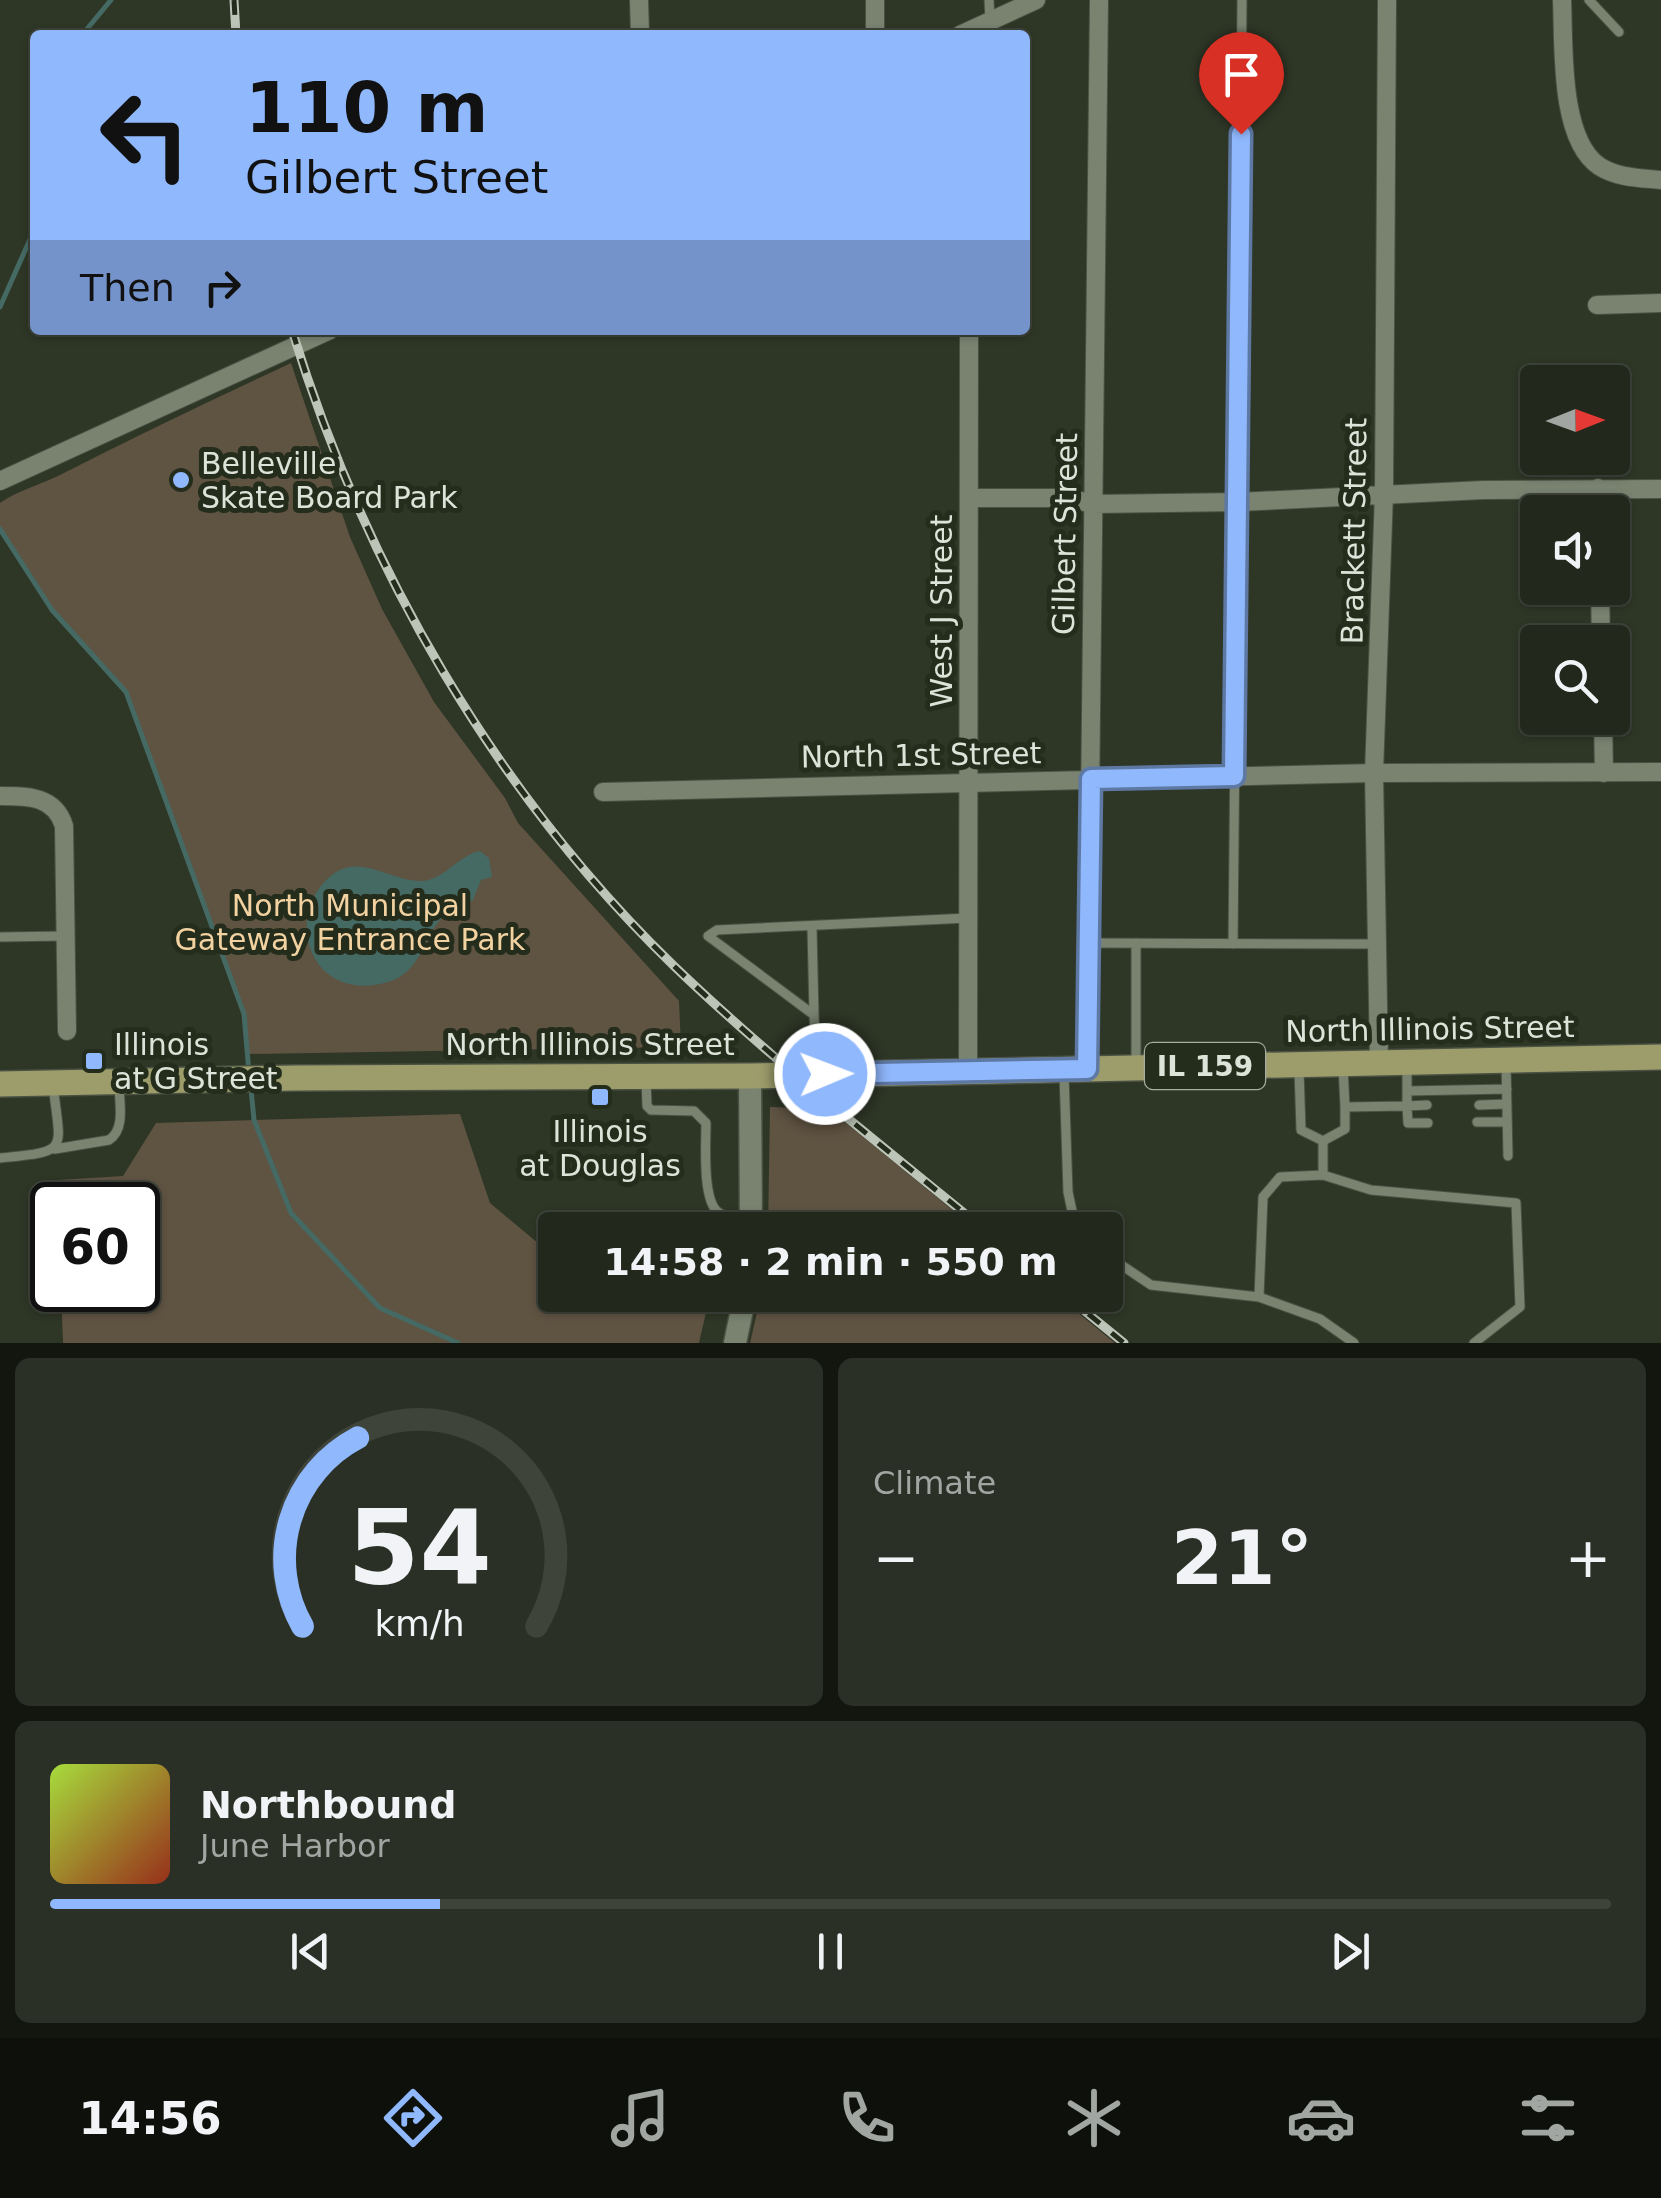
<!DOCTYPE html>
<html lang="en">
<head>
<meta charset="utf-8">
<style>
	:root { --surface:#22281c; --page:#2a3025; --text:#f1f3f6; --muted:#a2a6a3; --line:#3f443b; --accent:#90b8fd }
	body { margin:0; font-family:"DejaVu Sans",sans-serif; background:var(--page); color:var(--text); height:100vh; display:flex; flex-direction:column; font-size:38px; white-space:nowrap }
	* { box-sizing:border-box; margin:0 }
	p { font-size:32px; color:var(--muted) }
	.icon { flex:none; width:55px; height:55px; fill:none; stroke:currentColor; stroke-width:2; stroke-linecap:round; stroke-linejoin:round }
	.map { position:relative; height:1343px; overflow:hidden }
	.side { display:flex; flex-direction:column; gap:15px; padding:15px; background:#13160f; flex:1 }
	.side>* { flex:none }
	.guide { position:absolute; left:30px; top:30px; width:1000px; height:305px; border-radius:10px; box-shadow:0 2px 8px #0004,0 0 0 2px var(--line); background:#90b8fd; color:#111; overflow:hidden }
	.needle { width:65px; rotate:89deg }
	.buttons { position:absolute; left:1520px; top:365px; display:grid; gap:20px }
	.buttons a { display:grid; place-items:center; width:110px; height:110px; border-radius:10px; background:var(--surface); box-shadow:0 2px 8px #0004,0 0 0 2px var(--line); font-size:50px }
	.speed { position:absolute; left:30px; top:1182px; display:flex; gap:20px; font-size:50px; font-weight:700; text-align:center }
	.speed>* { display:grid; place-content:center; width:130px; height:130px; border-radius:50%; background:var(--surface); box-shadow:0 2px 8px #0004,0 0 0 2px var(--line); line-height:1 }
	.speed .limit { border:5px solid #111; border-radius:15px; background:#fff; color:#111 }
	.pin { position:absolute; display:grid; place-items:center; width:85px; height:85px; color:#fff; margin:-102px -42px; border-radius:50% 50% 50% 0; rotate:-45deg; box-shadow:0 0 10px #0007 }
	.pin .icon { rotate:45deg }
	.me { position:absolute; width:110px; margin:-55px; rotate:89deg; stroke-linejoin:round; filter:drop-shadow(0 0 8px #0008) }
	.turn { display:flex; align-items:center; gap:35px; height:210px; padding:0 50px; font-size:45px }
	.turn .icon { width:130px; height:130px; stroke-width:2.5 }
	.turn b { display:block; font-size:70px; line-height:85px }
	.then { display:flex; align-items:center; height:95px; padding:0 50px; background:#0003; gap:20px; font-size:38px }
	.big { font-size:75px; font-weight:600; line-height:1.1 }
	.side .tile { flex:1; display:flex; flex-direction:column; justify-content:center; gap:15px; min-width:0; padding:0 35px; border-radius:15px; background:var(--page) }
	.side .dial { align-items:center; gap:0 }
	.dial svg { height:260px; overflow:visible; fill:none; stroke:var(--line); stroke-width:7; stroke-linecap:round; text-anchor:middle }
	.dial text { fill:var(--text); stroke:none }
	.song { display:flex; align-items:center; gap:30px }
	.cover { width:120px; height:120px; border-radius:15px; background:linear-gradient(135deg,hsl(80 70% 55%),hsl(10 70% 35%)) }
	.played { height:10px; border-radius:5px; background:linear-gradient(90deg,var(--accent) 25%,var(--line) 25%) }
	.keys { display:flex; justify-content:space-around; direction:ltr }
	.heat { display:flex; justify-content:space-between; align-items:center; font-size:55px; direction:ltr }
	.side .tiles { flex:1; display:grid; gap:15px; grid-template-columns:1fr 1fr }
	.tile:last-child { grid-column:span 2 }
	.trip { position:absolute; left:538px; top:1212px; width:585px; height:100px; border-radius:10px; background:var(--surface); box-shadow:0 2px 8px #0004,0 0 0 2px var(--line); font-weight:600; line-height:100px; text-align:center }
	.dock { display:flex; height:160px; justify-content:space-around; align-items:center; background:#0e100b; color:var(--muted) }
	.dock .icon { width:70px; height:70px }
	.dock .on { color:var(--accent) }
	.dock b { font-size:45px; color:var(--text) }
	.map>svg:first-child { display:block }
	.green { fill:#5f5342 }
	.water { fill:#456963 }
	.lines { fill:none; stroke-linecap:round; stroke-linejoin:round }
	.stream { stroke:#456963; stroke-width:5 }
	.service-casing { stroke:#4a5143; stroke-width:11 }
	.minor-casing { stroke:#4a5143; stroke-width:20 }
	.tertiary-casing { stroke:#4a5143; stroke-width:25 }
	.primary-casing { stroke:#4a5143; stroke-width:28 }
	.service { stroke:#798370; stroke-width:9 }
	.minor { stroke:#798370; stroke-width:18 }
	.tertiary { stroke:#798370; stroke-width:22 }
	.primary { stroke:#9d9d6c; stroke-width:25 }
	.rail-casing { stroke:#bdc4b8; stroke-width:9 }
	.rail { stroke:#242c1c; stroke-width:5; stroke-dasharray:15; stroke-linecap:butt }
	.route-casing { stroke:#5e78a4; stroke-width:25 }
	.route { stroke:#90b8fd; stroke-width:18 }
	.poi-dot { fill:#90b8fd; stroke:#242c1c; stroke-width:4 }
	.labels { text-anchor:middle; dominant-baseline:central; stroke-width:10; stroke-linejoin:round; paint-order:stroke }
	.shield { fill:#242c1c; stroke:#a6aca0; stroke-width:2.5 }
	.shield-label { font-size:28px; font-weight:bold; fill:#dde3d8 }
	.poi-label { font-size:30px; fill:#dde3d8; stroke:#242c1c; text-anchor:start }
	.street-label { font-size:30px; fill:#dde3d8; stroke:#242c1c }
	.park-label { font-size:30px; fill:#f2d2a1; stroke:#242c1c }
</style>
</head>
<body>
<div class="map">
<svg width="1661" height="1343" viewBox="0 0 1661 1343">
	<rect width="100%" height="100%" fill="#2e3626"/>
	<path class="green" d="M 291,363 L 350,537 L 382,609 L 434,702 L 505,798 L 518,823 L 679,1001 L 681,1047 L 248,1054 L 244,1014 L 126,692 L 52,610 L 0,529 L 0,503 C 18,490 41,485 62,474 C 137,435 214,399 291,363 Z
		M 770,1107 L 829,1109 L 977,1230 L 768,1230 Z
		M 460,1114 L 490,1203 L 545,1249 L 555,1250 L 555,1295 L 710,1295 L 699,1343 L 63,1343 L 61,1290 L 138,1290 L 138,1205 L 58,1205 L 57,1180 L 123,1176 L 156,1123 Z
		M 761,1295 L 1056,1295 L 1115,1343 L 750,1343 Z"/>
	<path class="water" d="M 480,851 L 489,858 L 492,877 L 481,880 L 473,900 C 462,906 448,911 440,920 C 421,942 420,973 388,982 C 309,1005 282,914 332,875 C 360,853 390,881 420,881 C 444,881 458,855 480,851 Z"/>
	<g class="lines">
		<path class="stream" d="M 82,35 L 111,0
			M 0,307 L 35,228
			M 0,529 L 52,610 L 126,692 L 244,1014 L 249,1073
			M 251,1089 L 254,1120 L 291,1213 L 380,1308 L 458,1343"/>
		<g class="service-casing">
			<path id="service" d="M 989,0 L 990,20
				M 1589,0 L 1619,32
				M 812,928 L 814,1015
				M 708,936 L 717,930 L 968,918
				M 708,936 L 814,1015 L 815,1037 L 825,1073
				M 0,937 L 64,936
				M 1090,943 L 1377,944
				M 1136,943 L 1136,1066
				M 1233,944 L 1242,0
				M 1506,1063 L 1508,1156
				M 1343,1066 L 1345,1107 L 1407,1106 L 1407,1064
				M 1299,1070 L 1301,1130 L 1323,1141 L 1345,1129 L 1345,1107
				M 1064,1074 L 1068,1192 L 1076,1230
				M 646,1079 L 647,1106 L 651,1110 L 694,1111 L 706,1123 C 706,1143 702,1200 718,1212 C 726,1219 740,1216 750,1216
				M 1407,1091 L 1507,1089
				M 1427,1105 L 1407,1106 L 1408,1123 L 1428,1123
				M 1479,1105 L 1507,1104
				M 1477,1122 L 1507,1122
				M 55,1149 L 109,1140 C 126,1129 119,1102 119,1084
				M 0,1158 C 72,1151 60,1152 53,1084
				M 1323,1175 L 1371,1190 L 1516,1203 L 1520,1307 L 1474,1343
				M 1105,1254 L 1151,1285 L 1259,1297 L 1263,1197 L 1280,1177 L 1323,1175 L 1323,1141
				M 1259,1297 L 1320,1319 L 1354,1343"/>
		</g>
		<g class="minor-casing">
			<path id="minor" d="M 639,0 L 640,35
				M 1562,0 C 1564,44 1559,139 1599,166 C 1617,178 1641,178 1661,180
				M 875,35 L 875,0
				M 960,35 L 1036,0
				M 1597,305 L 1661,303
				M 0,481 L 330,330
				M 1598,488 L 1598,512
				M 969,498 L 1068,498 L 1093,504 L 1239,502 L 1483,490 L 1661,489
				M 1600,588 L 1601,642
				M 1603,718 L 1604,773
				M 603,792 L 1374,773 L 1661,772
				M 0,796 C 28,796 55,796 64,826 L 67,1031
				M 1379,1062 L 1374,773 L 1384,493 L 1387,0
				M 1087,1069 L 1099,0
				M 968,1071 L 969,330"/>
		</g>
		<g class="tertiary-casing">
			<path id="tertiary" d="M 750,1076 L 751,1230
				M 735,1343 L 745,1295"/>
		</g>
		<g class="primary-casing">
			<path id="primary" d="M 0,1084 L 295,1078 L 750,1076 L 1661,1057"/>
		</g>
		<use href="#service" class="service"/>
		<use href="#minor" class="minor"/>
		<use href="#tertiary" class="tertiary"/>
		<use href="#primary" class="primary"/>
		<g class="rail-casing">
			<path id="rail" d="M 234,0 L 236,35
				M 292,330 C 364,566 496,794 674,966 C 772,1060 880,1144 985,1230
				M 1065,1295 L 1124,1343"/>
		</g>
		<use href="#rail" class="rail"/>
	</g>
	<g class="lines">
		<g class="route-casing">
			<path id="route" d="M 825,1074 L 1087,1069 L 1091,779 L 1234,776 L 1241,134"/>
		</g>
		<use href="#route" class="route"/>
	</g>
	<g class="poi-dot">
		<circle cx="181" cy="480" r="10"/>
		<rect x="84" y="1051" width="20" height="20" rx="5"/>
		<rect x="590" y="1087" width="20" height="20" rx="5"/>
	</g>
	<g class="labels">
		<rect class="shield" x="1145" y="1043" width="120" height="46" rx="8"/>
		<g class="shield-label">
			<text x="1205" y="1066">IL 159</text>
		</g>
		<g class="poi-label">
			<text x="201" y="463">Belleville<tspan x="201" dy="34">Skate Board Park</tspan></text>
			<text x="114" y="1044">Illinois<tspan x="114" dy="34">at G Street</tspan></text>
			<text x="600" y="1131" text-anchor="middle">Illinois<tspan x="600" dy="34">at Douglas</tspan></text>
		</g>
		<g class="street-label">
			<text transform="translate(1354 531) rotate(-89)">Brackett Street</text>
			<text transform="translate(1065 534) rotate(-89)">Gilbert Street</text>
			<text transform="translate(941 611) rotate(-90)">West J Street</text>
			<text transform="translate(921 755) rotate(-1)">North 1st Street</text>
			<text transform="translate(1430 1029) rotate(-1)">North Illinois Street</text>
			<text x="590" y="1044">North Illinois Street</text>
		</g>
		<g class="park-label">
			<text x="350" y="905">North Municipal<tspan x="350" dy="34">Gateway Entrance Park</tspan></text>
		</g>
	</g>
</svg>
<div class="buttons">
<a><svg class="needle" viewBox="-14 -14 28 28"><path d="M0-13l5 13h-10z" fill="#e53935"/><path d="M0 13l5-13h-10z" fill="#a2a6a3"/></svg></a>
<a><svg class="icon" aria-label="sound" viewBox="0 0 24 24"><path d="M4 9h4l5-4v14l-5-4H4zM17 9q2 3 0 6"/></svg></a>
<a><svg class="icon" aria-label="search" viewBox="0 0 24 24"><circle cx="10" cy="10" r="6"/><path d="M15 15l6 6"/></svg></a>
</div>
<div class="speed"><div class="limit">60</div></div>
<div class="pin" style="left:1241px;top:134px;background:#d93025"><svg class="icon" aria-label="arrive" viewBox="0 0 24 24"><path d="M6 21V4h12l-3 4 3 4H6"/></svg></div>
<svg class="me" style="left:825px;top:1074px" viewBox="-20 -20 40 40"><circle r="17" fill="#90b8fd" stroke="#fff" stroke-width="3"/><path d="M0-11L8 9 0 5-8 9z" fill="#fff"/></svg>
<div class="trip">14:58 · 2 min · 550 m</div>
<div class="guide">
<div class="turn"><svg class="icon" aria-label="left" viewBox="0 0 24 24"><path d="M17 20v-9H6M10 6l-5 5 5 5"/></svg><div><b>110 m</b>Gilbert Street</div></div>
<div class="then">Then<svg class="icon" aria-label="right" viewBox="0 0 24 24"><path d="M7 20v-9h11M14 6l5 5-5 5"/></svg></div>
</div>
</div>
<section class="side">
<div class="tiles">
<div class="tile dial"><svg viewBox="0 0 100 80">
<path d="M14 69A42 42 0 1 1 86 69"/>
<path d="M14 69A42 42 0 0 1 31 11" stroke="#90b8fd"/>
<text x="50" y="56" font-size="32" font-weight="700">54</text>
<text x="50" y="72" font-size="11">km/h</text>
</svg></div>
<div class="tile"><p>Climate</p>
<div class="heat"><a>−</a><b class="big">21°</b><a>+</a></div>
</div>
<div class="tile">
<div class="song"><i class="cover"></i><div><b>Northbound</b><p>June Harbor</p></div></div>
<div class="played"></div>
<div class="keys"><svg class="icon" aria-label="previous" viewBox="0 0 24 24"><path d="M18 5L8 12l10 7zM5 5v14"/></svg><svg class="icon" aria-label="pause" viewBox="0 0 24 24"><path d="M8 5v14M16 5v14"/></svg><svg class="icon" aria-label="next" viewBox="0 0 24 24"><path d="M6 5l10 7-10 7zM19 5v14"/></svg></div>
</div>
</div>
</section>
<nav class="dock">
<b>14:56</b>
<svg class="icon on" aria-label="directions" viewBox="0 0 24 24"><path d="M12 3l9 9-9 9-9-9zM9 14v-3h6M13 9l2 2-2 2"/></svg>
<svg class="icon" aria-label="music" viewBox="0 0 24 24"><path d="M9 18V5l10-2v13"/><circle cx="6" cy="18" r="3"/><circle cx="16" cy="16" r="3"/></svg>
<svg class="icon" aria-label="phone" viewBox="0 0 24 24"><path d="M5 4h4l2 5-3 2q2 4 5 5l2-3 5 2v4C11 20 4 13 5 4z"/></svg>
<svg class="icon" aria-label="climate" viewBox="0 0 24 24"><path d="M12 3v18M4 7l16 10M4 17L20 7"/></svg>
<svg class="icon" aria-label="car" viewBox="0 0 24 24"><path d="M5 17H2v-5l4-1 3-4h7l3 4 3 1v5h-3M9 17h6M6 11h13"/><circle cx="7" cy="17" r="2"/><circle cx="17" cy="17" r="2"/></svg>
<svg class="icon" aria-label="filters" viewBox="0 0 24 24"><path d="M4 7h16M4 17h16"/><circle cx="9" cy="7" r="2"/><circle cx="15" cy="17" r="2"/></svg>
</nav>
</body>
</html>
